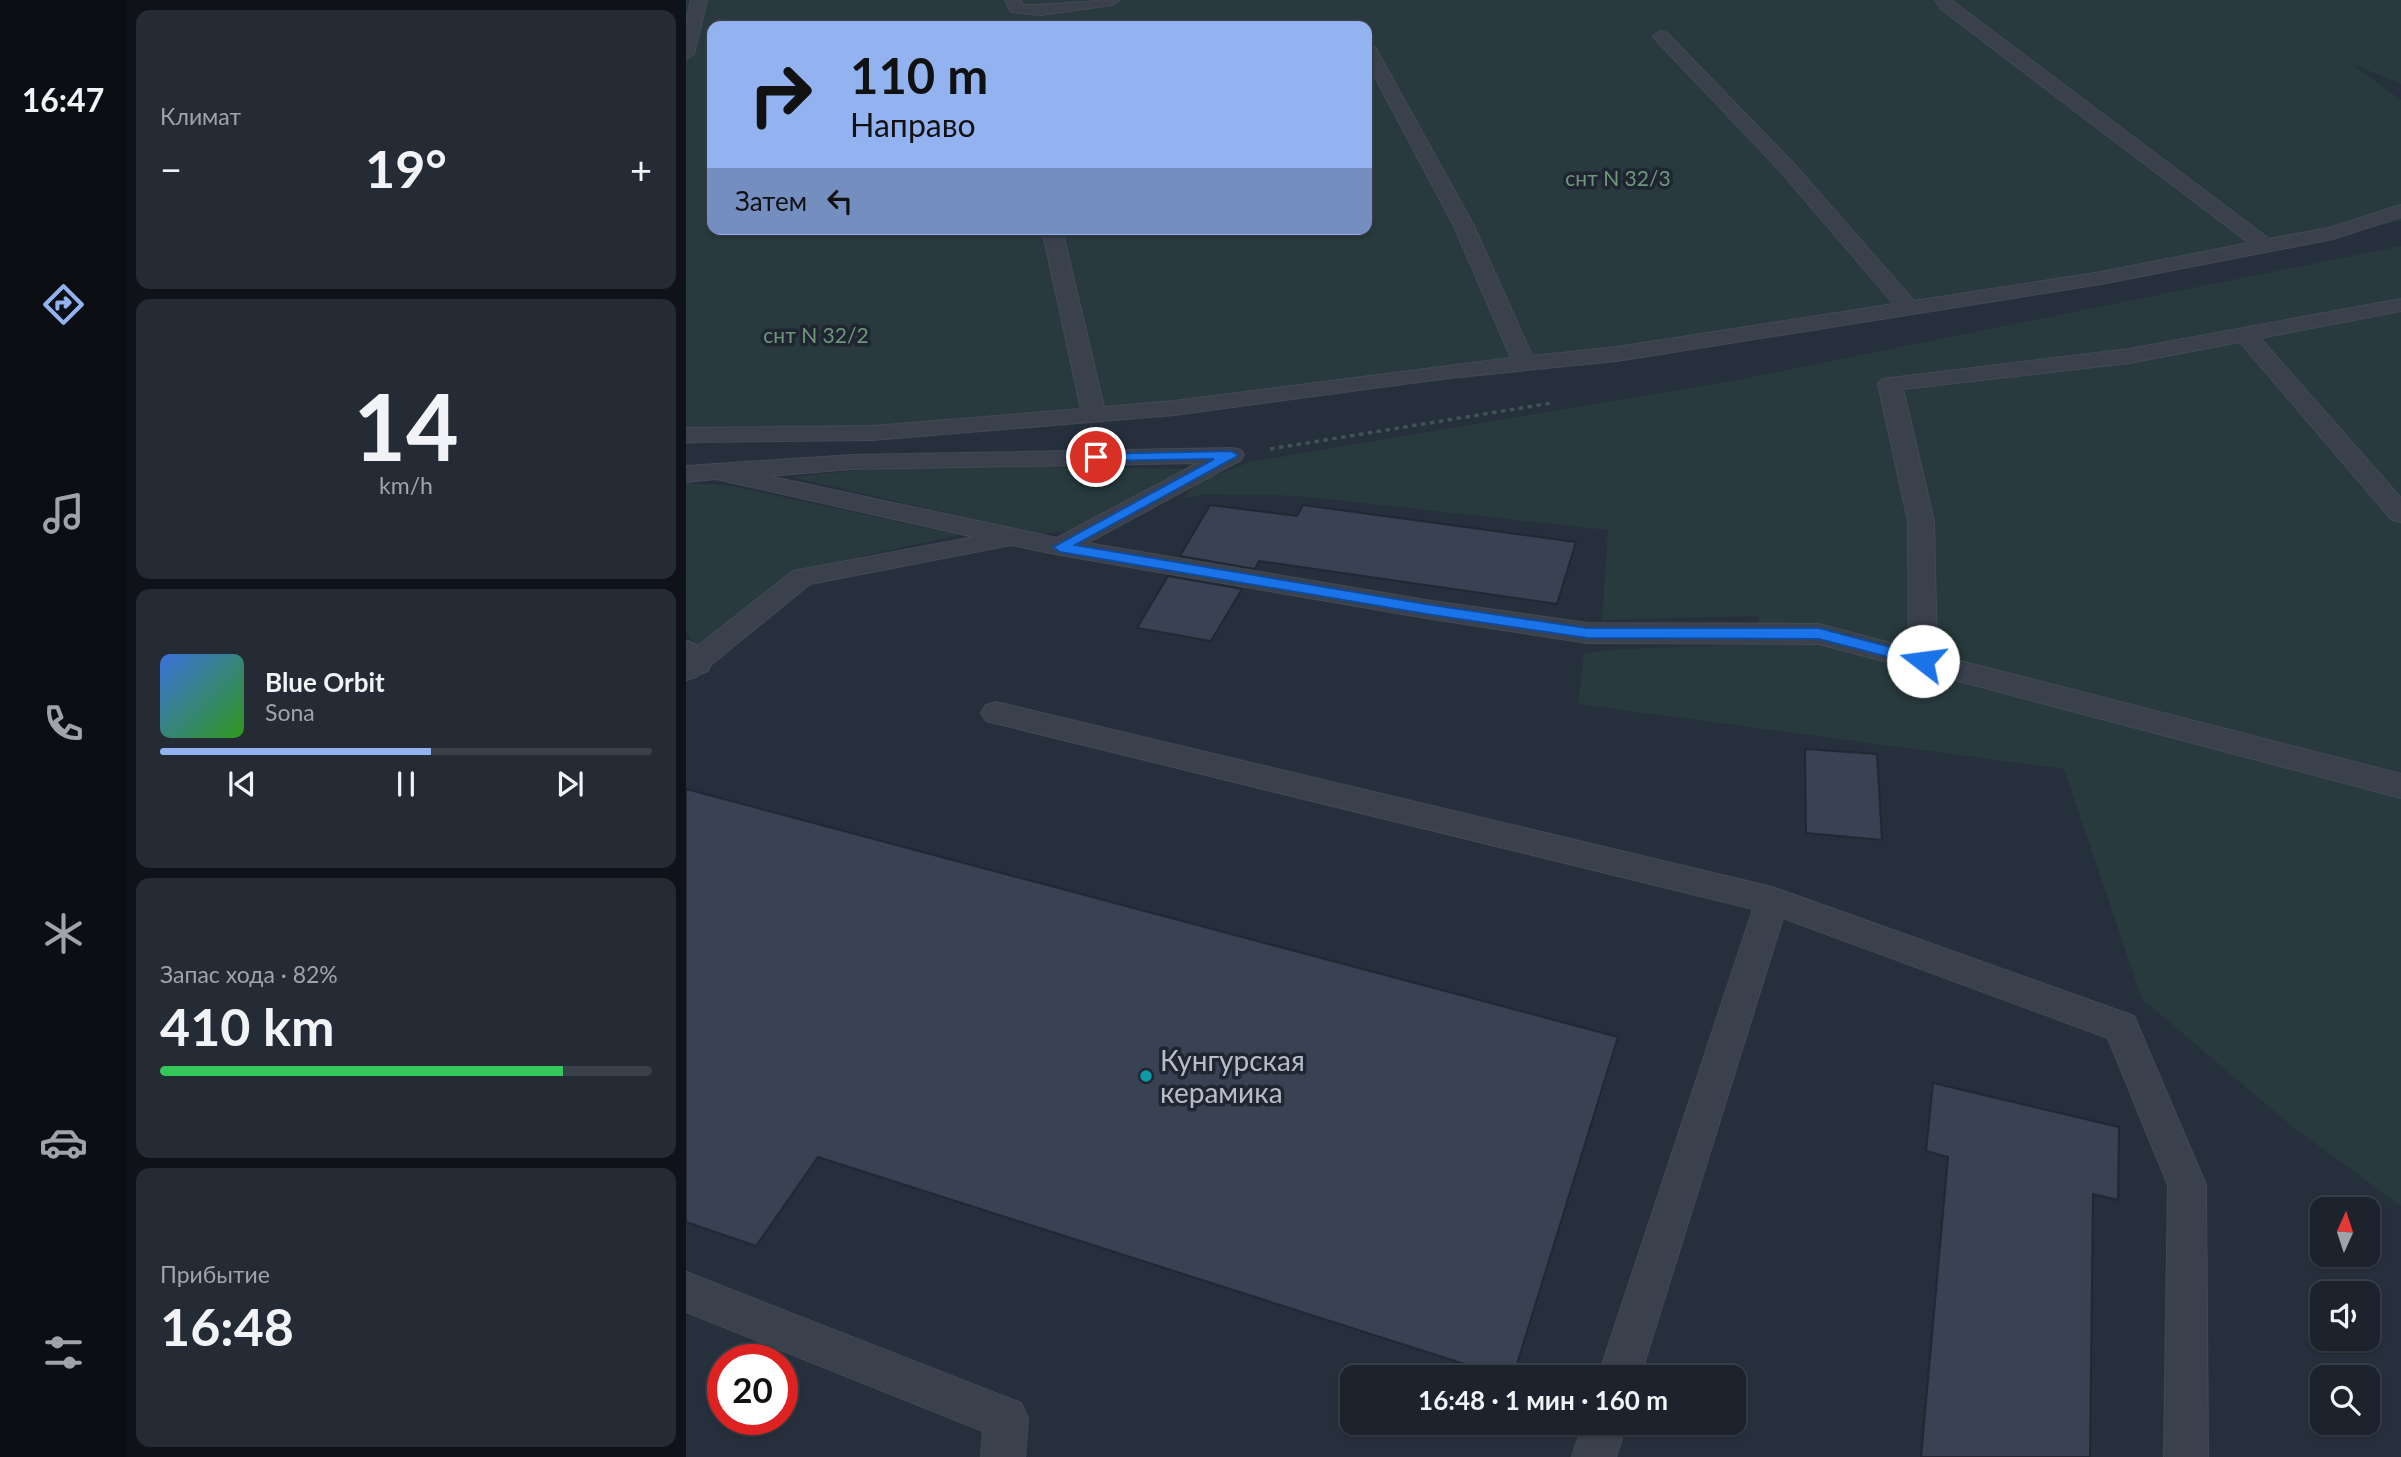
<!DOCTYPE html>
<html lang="ru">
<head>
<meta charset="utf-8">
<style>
	:root { --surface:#1c232d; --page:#252b35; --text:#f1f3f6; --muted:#a0a4aa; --line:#3a4049; --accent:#93b2f0 }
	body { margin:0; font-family:Lato,sans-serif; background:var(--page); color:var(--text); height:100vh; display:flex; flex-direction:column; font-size:26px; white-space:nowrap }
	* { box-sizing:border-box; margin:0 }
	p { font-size:23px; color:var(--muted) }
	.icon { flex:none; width:38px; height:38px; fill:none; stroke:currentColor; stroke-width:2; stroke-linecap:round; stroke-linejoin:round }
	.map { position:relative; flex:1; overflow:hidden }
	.drawer { display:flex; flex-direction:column; gap:10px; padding:10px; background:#0f1319; width:560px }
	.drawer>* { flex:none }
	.top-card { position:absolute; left:21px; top:21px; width:665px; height:214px; border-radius:14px; box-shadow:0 2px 5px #0004,0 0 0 2px var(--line); background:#93b2f0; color:#111; overflow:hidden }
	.needle { width:46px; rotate:3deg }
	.tools { position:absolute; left:1624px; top:1197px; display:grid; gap:14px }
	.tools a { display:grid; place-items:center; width:70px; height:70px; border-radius:14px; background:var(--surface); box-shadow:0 2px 5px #0004,0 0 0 2px var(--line); font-size:35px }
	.speed { position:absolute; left:21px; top:1344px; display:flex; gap:14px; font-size:35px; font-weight:700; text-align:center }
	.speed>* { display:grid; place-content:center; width:91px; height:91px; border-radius:50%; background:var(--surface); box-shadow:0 2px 5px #0004,0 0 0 2px var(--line); line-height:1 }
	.speed .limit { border:10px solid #d22; background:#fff; color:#111 }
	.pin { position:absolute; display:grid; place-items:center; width:60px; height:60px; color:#fff; margin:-30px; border:4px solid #fff; border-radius:50%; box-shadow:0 2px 7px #0007 }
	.me { position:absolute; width:77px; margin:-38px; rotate:285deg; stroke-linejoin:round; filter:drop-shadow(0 0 5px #0008) }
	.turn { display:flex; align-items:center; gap:24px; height:147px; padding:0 28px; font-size:32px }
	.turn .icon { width:91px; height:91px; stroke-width:2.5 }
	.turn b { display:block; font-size:49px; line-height:60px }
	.then { display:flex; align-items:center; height:66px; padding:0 28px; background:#0003; gap:14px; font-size:26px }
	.big { font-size:52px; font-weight:700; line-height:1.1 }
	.drawer .widget { flex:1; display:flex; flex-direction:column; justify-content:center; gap:10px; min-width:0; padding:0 24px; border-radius:14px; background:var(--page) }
	.drawer .dial { align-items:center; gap:0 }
	.dial b { font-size:91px; line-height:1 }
	.song { display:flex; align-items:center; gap:21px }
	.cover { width:84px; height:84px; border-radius:10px; background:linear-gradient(135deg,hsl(220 70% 55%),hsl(110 70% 35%)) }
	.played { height:7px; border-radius:4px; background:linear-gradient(90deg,var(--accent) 55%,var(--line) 55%) }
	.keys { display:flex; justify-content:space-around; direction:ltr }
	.heat { display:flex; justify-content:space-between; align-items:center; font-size:38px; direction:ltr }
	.charge { height:10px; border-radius:5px; background:linear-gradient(90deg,#34c759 82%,var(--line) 0) }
	.trip { position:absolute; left:654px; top:1365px; width:406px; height:70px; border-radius:14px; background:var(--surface); box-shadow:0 2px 5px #0004,0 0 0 2px var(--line); font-weight:700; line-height:70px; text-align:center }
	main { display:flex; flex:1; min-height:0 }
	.tab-bar { display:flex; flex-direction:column; width:126px; justify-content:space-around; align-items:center; background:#0b0e12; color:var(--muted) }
	.tab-bar .icon { width:49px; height:49px }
	.tab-bar .current { color:var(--accent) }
	.tab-bar b { font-size:32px; color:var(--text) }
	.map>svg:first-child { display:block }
	.green { fill:#283a3e; fill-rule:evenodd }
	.building { fill:#394252; stroke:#212834; stroke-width:2 }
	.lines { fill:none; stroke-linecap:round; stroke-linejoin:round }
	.lane-casing { stroke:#434a56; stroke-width:2 }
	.street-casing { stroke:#434a56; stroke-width:3 }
	.path { stroke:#415356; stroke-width:3.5; stroke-dasharray:4.5 4.5; stroke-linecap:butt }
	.lane { fill:#3a414d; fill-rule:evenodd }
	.street { fill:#3a414d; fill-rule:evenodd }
	.route { fill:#1a73e8; stroke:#114b97; stroke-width:2 }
	.culture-dot { fill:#0f9aa8; stroke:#1f2632; stroke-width:2.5 }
	.labels { text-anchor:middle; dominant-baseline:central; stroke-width:7; stroke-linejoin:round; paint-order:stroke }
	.far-park-label { font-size:21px; fill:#6f977a; stroke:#1f2632 }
	.near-poi-label { font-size:28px; fill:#b6bcc8; stroke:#1f2632; text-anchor:start }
</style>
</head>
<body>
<main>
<nav class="tab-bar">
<b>16:47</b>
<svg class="icon current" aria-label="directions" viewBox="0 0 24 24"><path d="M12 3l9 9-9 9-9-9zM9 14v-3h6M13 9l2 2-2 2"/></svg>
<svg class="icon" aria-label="music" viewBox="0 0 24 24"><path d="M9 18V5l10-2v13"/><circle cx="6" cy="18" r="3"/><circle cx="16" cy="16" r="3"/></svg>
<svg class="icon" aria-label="phone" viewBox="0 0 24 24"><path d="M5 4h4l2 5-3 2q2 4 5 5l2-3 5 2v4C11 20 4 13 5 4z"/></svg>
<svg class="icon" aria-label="climate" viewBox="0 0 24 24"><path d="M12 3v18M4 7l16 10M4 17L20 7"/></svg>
<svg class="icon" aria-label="car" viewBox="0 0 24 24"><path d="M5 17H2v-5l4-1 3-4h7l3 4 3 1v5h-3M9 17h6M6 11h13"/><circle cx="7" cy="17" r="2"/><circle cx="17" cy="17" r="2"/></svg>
<svg class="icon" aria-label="filters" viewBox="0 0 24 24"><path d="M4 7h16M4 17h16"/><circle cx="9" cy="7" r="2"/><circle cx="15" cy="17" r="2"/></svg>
</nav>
<section class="drawer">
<div class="widget"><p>Климат</p>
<div class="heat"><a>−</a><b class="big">19°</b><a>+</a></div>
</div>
<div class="widget dial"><b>14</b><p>km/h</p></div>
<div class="widget">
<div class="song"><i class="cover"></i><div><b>Blue Orbit</b><p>Sona</p></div></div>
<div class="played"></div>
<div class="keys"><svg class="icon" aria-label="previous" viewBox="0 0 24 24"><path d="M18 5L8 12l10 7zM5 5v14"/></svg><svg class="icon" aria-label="pause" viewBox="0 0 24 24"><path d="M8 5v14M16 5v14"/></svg><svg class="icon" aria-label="next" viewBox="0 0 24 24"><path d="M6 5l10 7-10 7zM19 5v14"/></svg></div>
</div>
<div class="widget"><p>Запас хода · 82%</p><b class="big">410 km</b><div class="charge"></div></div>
<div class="widget"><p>Прибытие</p><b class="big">16:48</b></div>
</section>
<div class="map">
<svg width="1715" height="1457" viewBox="0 0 1715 1457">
	<rect width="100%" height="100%" fill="#262f3c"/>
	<path class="green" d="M 0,0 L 1715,0 L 1715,84 L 1664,63 L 1715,100 L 1715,221 L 1413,284 L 832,372 L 409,421 L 182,438 L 0,444 ZM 26,26 L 681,26 L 681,229 L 26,229 Z
		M 1715,246 L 1715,1206 L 1607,1127 L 1456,999 L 1378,769 L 892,704 L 898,653 L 937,649 L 1075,644 L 1072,616 L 916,620 L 922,530 L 614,496 L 520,494 L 494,499 L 517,480 L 564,462 L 1051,380 Z
		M 289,465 L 498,469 L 399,529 L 353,534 L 105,477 L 183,469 Z
		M 0,483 L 41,485 L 273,535 L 114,570 L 11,645 L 0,632 Z"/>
	<path class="building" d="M 524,505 L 611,516 L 617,505 L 890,542 L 871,604 L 573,561 L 569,569 L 494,556 Z
		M 482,576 L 556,589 L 525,641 L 451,628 Z
		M 1119,749 L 1191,754 L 1196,840 L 1120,833 Z
		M 0,789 L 932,1037 L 827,1377 L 819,1377 L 132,1157 L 70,1246 L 0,1222 Z
		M 1247,1083 L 1433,1127 L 1432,1200 L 1407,1194 L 1404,1457 L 1235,1457 L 1262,1157 L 1240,1151 Z"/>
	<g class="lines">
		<g class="lane-casing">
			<path id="lane" d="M 5,0 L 21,0 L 8,54 L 0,59 L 0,21 Z
				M 319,0 L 335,0 L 337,5 C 369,6 401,0 434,0 L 426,5 L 355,15 L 325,12 Z
				M 1249,0 L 1265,0 L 1583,239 L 1643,228 L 1715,205 L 1715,217 L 1647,239 L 1415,284 L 931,361 L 762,378 L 488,415 L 187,440 L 0,442 L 0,428 L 187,426 L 395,409 L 356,229 L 376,229 L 418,407 L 488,401 L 825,358 L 768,226 L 681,62 L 681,42 L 689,47 L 788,226 L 846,356 L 931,347 L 1208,304 L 1096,173 L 969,39 L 967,36 L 975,31 L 981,33 L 1109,165 L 1228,301 L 1415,272 L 1563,243 L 1255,9 Z
				M 1715,299 L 1715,311 L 1574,338 L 1715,498 L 1715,522 L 1706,520 L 1554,342 L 1443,363 L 1217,389 L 1248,521 L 1251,655 L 1715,774 L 1715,798 L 1133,644 L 901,643 L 746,619 L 374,555 L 325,545 L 124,584 L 10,677 L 0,680 L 0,655 L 107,571 L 288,537 L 30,479 L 0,482 L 0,466 L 166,455 L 546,448 L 555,450 L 558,455 L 555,460 L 401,543 L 746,601 L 901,623 L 1133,624 L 1223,648 L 1222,521 L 1192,384 L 1196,379 L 1443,349 ZM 512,463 L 371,538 L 82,476 L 166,469 Z
				M 310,702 L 1086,887 L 1448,1016 L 1520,1185 L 1522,1457 L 1478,1457 L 1482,1185 L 1422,1038 L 1097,918 L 954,1377 L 912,1377 L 1067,909 L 300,721 L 295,713 L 300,705 Z
				M 0,1272 L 335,1403 L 342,1418 L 339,1457 L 295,1457 L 297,1431 L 0,1312 Z
				M 897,1423 L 941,1423 L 930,1457 L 886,1457 Z"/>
		</g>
		<g class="street-casing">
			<path id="street" d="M 0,641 C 13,645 19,650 26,662 L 21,671 L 8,675 L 0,673 Z"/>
		</g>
		<path class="path" d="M 584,449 L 866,403"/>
		<use href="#lane" class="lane"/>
		<use href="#street" class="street"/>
	</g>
	<path class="route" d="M 545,451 L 552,455 L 550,457 L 389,545 L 746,605 L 901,628 L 1133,628 L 1242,657 L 1245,661 L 1237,666 L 1133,639 L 901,638 L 746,615 L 374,552 L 367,547 L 528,459 L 410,461 L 403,457 L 405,454 Z"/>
	<circle class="culture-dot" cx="460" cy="1076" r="7"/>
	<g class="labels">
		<g class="far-park-label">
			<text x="932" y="177">снт N 32/3</text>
			<text x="130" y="334">снт N 32/2</text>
		</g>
		<g class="near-poi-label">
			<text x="474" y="1060">Кунгурская<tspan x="474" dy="32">керамика</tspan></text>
		</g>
	</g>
</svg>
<div class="tools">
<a><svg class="needle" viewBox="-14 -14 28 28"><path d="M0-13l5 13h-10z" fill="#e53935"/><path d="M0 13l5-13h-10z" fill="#a0a4aa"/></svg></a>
<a><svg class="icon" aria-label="sound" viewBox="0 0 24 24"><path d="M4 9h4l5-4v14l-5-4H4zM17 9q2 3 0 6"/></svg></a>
<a><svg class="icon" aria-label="search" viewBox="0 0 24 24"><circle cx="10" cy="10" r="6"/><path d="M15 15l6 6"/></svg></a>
</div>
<div class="speed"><div class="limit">20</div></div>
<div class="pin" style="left:410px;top:457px;background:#d93025"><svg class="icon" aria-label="arrive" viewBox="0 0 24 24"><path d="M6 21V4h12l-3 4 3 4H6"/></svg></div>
<svg class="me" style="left:1237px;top:661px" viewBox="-20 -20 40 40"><circle r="19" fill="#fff"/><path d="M0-13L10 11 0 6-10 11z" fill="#1a73e8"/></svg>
<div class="trip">16:48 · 1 мин · 160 m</div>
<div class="top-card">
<div class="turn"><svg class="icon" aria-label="right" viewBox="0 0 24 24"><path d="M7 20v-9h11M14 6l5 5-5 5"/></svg><div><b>110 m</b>Направо</div></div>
<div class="then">Затем<svg class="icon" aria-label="left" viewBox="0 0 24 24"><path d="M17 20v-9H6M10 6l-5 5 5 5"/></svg></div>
</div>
</div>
</main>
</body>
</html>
